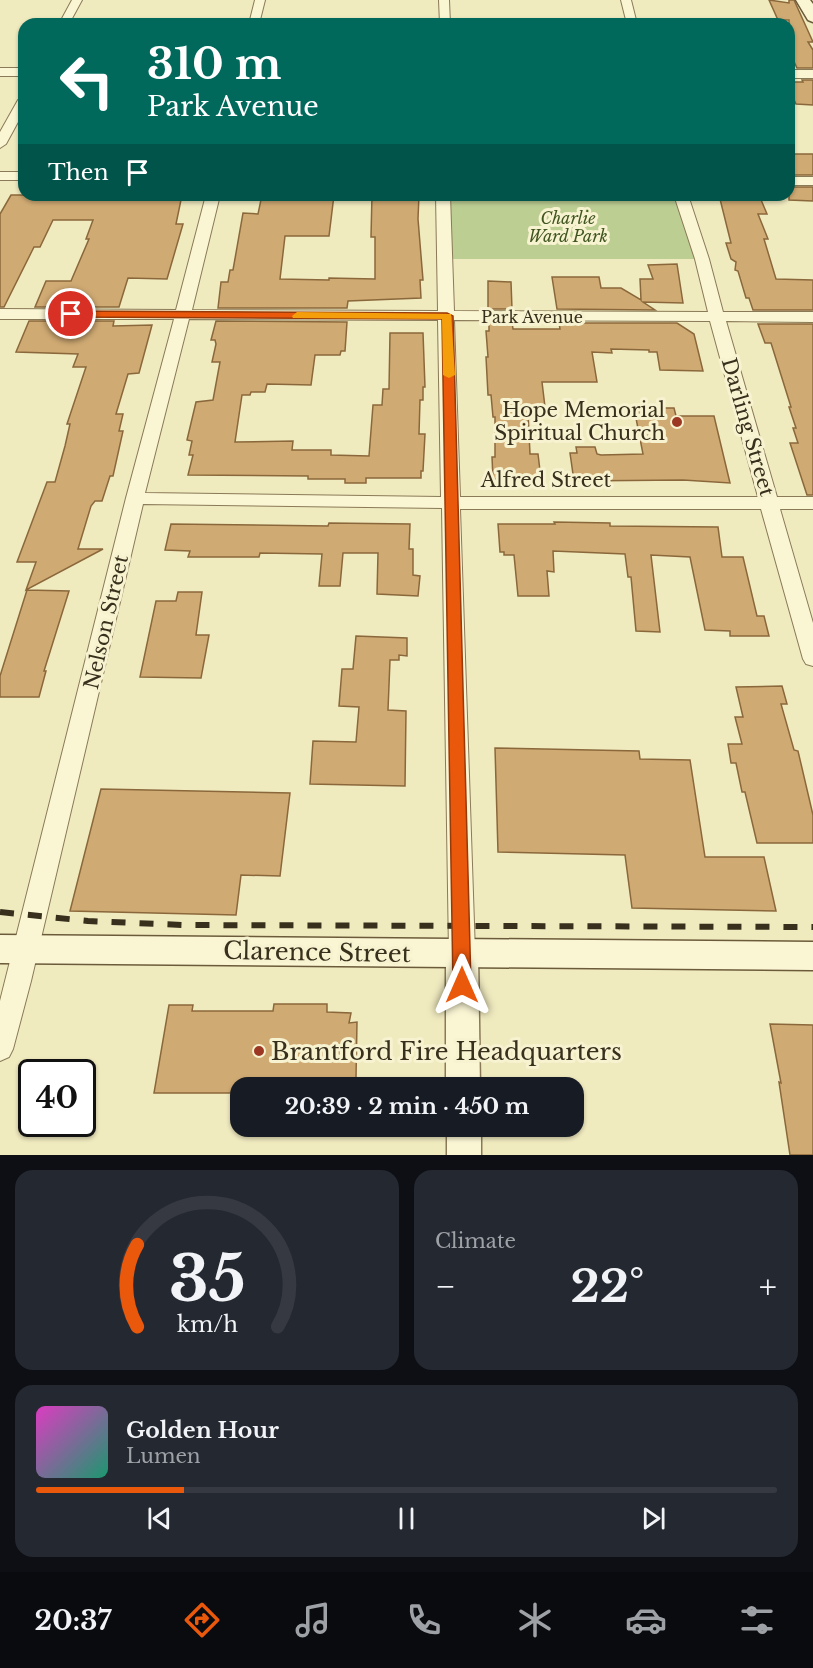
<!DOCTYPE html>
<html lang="en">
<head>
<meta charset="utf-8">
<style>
	:root { --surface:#171b24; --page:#242831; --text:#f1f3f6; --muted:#9ea1a6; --line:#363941; --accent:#ea580c }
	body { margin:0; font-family:"Libre Baskerville",serif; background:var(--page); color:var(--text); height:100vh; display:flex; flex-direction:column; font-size:22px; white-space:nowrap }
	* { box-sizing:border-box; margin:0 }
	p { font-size:20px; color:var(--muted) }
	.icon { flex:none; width:33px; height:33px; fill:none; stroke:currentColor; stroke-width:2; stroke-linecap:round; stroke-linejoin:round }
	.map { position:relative; height:1155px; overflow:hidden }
	.panel { display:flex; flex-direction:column; gap:15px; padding:15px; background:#0d0f14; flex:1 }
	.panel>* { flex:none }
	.guide { position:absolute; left:18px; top:18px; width:777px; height:183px; border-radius:18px; box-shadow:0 2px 4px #0004; background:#00695c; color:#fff; overflow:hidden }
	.speed { position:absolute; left:18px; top:1059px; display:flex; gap:12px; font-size:30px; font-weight:700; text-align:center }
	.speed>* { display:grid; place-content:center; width:78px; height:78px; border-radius:50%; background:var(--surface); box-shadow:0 2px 4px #0004; line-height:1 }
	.speed .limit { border:3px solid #111; border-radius:9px; background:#fff; color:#111 }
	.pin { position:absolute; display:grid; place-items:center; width:51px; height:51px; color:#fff; margin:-26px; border:3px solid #fff; border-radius:50%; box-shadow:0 2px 6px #0007 }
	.me { position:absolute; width:66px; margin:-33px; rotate:0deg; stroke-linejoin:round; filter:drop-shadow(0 0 4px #0008) }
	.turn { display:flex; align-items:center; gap:21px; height:126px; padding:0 30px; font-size:27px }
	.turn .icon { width:78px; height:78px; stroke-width:2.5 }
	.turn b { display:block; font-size:42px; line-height:51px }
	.then { display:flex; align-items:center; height:57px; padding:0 30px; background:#0003; gap:12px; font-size:22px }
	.big { font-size:45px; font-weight:700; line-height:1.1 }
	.panel .card { flex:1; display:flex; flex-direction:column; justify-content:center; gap:9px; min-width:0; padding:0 21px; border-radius:18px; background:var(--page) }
	.panel .dial { align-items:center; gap:0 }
	.dial svg { height:156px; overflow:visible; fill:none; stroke:var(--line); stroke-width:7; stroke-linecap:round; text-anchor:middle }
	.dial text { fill:var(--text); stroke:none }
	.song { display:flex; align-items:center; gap:18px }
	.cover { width:72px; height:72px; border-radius:9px; background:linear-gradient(135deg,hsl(310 70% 55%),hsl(160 70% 35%)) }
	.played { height:6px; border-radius:3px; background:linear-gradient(90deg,var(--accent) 20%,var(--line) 20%) }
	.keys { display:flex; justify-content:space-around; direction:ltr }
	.heat { display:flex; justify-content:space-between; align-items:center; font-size:33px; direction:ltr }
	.panel .tiles { flex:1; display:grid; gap:15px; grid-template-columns:1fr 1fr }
	.card:last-child { grid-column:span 2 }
	.trip { position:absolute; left:230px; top:1077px; width:354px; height:60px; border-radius:18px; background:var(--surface); box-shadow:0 2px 4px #0004; font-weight:700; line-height:60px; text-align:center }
	.dock { display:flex; height:96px; justify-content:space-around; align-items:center; background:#090b0e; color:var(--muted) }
	.dock .icon { width:42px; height:42px }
	.dock .active { color:var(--accent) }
	.dock b { font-size:27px; color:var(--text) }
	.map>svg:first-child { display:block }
	.green { fill:#bdce93 }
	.building { fill:#d0aa73; stroke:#8a683b; stroke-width:1.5 }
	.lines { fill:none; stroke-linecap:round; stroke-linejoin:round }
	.minor-casing { stroke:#8a7a57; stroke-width:2 }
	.tertiary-casing { stroke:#8a7a57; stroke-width:3 }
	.secondary-casing { stroke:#6b5b3a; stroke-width:3 }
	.minor { fill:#faf5d3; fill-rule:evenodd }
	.tertiary { fill:#faf5d3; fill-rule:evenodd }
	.secondary { fill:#faf5d3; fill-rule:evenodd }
	.rail { stroke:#382f1c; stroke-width:6; stroke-dasharray:14 14; stroke-linecap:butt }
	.route { fill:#ea580c; stroke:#983908; stroke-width:1.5 }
	.slow { fill:#f59e0b }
	.poi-dot { fill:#9c3723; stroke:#f7f2cf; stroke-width:2 }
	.labels { text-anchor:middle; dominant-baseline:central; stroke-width:6; stroke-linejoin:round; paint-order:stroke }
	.far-park-label { font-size:16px; font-style:italic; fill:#405621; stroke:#f7f2cf }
	.far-street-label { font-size:16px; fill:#382f1c; stroke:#f7f2cf }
	.poi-label { font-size:20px; fill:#382f1c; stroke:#f7f2cf; text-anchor:end }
	.street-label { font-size:20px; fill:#382f1c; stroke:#f7f2cf }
	.near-street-label { font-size:24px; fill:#382f1c; stroke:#f7f2cf }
	.near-poi-label { font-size:24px; fill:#382f1c; stroke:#f7f2cf; text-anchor:start }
</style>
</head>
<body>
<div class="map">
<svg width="813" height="1155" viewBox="0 0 813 1155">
	<rect width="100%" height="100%" fill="#f0eabf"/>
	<path class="green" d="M 443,195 L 681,195 L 702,259 L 446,259 Z"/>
	<path class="building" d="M 769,0 L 789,3 L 789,0 L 794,0 L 813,42 L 808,42 L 813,50 L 813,68 L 797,68 L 789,51 L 789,20 L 778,20 Z
		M 802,80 L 813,80 L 813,105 L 796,104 L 789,89 L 789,82 L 803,82 Z
		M 789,154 L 813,154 L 813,175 L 789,175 Z
		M 789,187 L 813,187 L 813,201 L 789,200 Z
		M 11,195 L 182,195 L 176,224 L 183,224 L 167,279 L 128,278 L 119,307 L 35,307 L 46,281 L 71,281 L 89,239 L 86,239 L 93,220 L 53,220 L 40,247 L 34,247 L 4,307 L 0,307 L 0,214 Z
		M 262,195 L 334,195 L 329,236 L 285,236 L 280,279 L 329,280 L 329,278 L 375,279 L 375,237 L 371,237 L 372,195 L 419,195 L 418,219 L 423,280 L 420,280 L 421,298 L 348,301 L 347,308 L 218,308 L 221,282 L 228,282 L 230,270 L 233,270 L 243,213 L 258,214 Z
		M 719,195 L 759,195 L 767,214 L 758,214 L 768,239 L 764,239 L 776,279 L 813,280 L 813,310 L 753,310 L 749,298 L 746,298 L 738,271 L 735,270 L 736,262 L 731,259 L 726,243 L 731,243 Z
		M 677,264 L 683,303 L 643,302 L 655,310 L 557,309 L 552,277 L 599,277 L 601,288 L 621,288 L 641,300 L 640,279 L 653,279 L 648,265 Z
		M 488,281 L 511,282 L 512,309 L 488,309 Z
		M 29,321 L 114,321 L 113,326 L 152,325 L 139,373 L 128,374 L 116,414 L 123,414 L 119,431 L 123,431 L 113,476 L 110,476 L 102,501 L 95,501 L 91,506 L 78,549 L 103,549 L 26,590 L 36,562 L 17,562 L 47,482 L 55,482 L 65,446 L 70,424 L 67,424 L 86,367 L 73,367 L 78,354 L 16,352 Z
		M 216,321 L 347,322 L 345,351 L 341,351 L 340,355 L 315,355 L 311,385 L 267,384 L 265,392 L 251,392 L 250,395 L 242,395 L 235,442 L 293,441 L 292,450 L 331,450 L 331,455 L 369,456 L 373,405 L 382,405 L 383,389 L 389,389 L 390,333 L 423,333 L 425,387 L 423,387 L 423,400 L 420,400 L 419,434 L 425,434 L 423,471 L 421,471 L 421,478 L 366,478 L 366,483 L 345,483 L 345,479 L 308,479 L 308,476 L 188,475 L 193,455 L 189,455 L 192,441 L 187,440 L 196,402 L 213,400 L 220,362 L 212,362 L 216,344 L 215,340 L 211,340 Z
		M 489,322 L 512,322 L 513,329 L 560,329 L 559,323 L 677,323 L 694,334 L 703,371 L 660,370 L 657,352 L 649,352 L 649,350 L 611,349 L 612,353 L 592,352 L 597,382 L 542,382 L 545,407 L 533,407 L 534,412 L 528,412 L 530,454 L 538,454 L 541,479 L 493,479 L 492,457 L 495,457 L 495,417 L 493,417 L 491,395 L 488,395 L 486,357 L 488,357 L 486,331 L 489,331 Z
		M 758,324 L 813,324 L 813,495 L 807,495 L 790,443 L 798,443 L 793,428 L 796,428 L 789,407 L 791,407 L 771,343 L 765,343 Z
		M 634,408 L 674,408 L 676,416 L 714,416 L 730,483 L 683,480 L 574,481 L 570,453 L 577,453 L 576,447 L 595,447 L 597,454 L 601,455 L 643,454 Z
		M 554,522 L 610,523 L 610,526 L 718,527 L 722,557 L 743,557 L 757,616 L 764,616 L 769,636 L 730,636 L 730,631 L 705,630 L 690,557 L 651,555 L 660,632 L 636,631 L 631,577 L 628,577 L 625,554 L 553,551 L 554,572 L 547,571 L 549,596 L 518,596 L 514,555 L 504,555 L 504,552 L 500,552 L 498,524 L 555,524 Z
		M 329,523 L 410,524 L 409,549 L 413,549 L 413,575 L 420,576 L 418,596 L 377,594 L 378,553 L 343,553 L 340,586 L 319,586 L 322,554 L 260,553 L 259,557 L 188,557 L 190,551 L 165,550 L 171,524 L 328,526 Z
		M 27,590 L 69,591 L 44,671 L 46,671 L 39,697 L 0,697 L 0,676 Z
		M 178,592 L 202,592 L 196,635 L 209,635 L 201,678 L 140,677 L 156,601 L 176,601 Z
		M 356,636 L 407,638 L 407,656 L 399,655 L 399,660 L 390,660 L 388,710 L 406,711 L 405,786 L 310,784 L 313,741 L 356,742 L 359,707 L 339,706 L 342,669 L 353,669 Z
		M 782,686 L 787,704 L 781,704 L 794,750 L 798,751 L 813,815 L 813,843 L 757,843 L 745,792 L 742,792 L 736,763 L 731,763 L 728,744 L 742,744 L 735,717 L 743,717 L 736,687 Z
		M 495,748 L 639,751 L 640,759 L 690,760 L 705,857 L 764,857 L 776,911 L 632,908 L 625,855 L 498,852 Z
		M 101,789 L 290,793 L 280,876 L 241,875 L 236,915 L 70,911 Z
		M 274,1004 L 327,1004 L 327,1012 L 351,1013 L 349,1023 L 357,1022 L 356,1078 L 347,1080 L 350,1088 L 240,1088 L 240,1093 L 154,1093 L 169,1005 L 193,1005 L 192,1011 L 273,1011 Z
		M 770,1024 L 813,1025 L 813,1155 L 790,1155 L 779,1082 L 781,1083 Z"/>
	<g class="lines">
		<g class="minor-casing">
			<path id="minor" d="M 72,0 L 82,0 L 69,24 L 59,24 Z
				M 255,0 L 265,0 L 259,24 L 249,24 Z
				M 439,0 L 449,0 L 450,24 L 440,24 Z
				M 621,0 L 631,0 L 637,24 L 627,24 Z
				M 0,68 L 24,68 L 24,76 L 0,76 Z
				M 789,70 L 813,70 L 813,78 L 789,78 Z
				M 24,96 L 24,111 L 6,144 L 0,148 L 0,132 L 18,100 Z
				M 0,172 L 24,172 L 24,180 L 0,180 Z
				M 789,177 L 813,177 L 813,185 L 789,185 Z
				M 206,195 L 220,195 L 192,310 L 438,311 L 436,195 L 450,195 L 454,311 L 708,312 L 695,259 L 674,195 L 688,195 L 709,259 L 723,312 L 813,312 L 813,322 L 726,321 L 777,497 L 813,497 L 813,509 L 780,509 L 813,623 L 813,666 L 806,664 L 803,659 L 761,509 L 460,509 L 475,953 L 471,960 L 462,963 L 453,960 L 449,953 L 442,508 L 143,504 L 31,981 L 13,1049 L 9,1057 L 0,1061 L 0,1001 L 126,498 L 174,319 L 0,319 L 0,309 L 176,310 ZM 189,319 L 438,320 L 441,497 L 145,493 ZM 454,320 L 710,321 L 758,497 L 460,497 Z"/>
		</g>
		<g class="tertiary-casing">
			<path id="tertiary" d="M 462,940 L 473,944 L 478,953 L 480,1088 L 446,1088 L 446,953 L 451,944 Z
				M 447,1126 L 481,1126 L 481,1155 L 447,1155 Z"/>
		</g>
		<g class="secondary-casing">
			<path id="secondary" d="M 796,0 L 810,0 L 813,4 L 813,22 L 808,20 Z
				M 0,935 L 813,942 L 813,970 L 0,963 Z"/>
		</g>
		<use href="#minor" class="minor"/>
		<use href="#tertiary" class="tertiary"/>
		<use href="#secondary" class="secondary"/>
		<path class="rail" d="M 0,912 L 88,921 L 183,925 L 813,927"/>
	</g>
	<path class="route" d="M 71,311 L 447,313 L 453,316 L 471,985 L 468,991 L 462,993 L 455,991 L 453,985 L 442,319 L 67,317 L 67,312 Z"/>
	<path class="slow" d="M 297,312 L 451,314 L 455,375 L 449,378 L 443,375 L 442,319 L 293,318 L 292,316 Z"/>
	<g class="poi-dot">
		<circle cx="677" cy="422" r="6"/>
		<circle cx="259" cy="1051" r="6"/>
	</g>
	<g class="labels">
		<g class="far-park-label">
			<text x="568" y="218">Charlie<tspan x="568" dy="18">Ward Park</tspan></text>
		</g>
		<g class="far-street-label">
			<text x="532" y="317">Park Avenue</text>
		</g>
		<g class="poi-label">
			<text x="665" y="410">Hope Memorial<tspan x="665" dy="23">Spiritual Church</tspan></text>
		</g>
		<g class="street-label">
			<text transform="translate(748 427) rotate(74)">Darling Street</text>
			<text x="546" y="480">Alfred Street</text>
			<text transform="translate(106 622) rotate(-77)">Nelson Street</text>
		</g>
		<g class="near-street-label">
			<text transform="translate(317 952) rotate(1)">Clarence Street</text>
		</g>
		<g class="near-poi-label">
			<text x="271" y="1051">Brantford Fire Headquarters</text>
		</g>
	</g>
</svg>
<div class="speed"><div class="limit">40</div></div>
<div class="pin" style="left:71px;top:314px;background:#d93025"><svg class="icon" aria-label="arrive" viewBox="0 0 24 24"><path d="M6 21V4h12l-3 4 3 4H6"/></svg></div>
<svg class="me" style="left:462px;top:985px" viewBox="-20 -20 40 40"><path d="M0-17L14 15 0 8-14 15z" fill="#ea580c" stroke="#fff" stroke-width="4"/></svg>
<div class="trip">20:39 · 2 min · 450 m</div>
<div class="guide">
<div class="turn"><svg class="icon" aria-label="left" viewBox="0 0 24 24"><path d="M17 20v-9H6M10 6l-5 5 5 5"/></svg><div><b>310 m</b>Park Avenue</div></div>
<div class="then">Then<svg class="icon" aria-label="arrive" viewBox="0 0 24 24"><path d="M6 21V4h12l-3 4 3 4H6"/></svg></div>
</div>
</div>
<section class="panel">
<div class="tiles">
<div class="card dial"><svg viewBox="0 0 100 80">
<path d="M14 69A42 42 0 1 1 86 69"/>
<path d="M14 69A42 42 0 0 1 14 27" stroke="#ea580c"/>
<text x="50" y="56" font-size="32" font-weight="700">35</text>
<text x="50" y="72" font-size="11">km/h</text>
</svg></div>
<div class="card"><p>Climate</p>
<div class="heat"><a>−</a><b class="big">22°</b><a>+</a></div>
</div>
<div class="card">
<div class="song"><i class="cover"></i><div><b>Golden Hour</b><p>Lumen</p></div></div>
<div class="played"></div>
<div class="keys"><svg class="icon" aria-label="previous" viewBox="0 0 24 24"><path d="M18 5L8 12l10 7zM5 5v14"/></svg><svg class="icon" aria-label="pause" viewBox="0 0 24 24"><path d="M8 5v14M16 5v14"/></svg><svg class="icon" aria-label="next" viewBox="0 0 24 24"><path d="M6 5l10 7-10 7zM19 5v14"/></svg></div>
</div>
</div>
</section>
<nav class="dock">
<b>20:37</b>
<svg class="icon active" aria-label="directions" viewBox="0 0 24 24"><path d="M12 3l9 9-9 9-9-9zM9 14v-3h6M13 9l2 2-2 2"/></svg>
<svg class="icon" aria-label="music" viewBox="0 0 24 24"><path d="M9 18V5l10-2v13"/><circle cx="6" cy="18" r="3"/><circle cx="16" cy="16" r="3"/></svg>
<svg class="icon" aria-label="phone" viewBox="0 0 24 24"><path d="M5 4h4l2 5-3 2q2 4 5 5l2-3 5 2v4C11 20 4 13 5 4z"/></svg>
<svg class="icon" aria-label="climate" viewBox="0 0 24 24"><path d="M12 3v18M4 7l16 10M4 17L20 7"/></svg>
<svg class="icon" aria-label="car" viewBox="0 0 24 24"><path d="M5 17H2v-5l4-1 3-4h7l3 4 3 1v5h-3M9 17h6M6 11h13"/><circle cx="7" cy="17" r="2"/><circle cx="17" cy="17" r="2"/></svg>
<svg class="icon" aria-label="filters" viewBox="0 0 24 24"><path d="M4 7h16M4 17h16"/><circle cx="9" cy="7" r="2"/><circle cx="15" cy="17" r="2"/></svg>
</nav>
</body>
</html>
